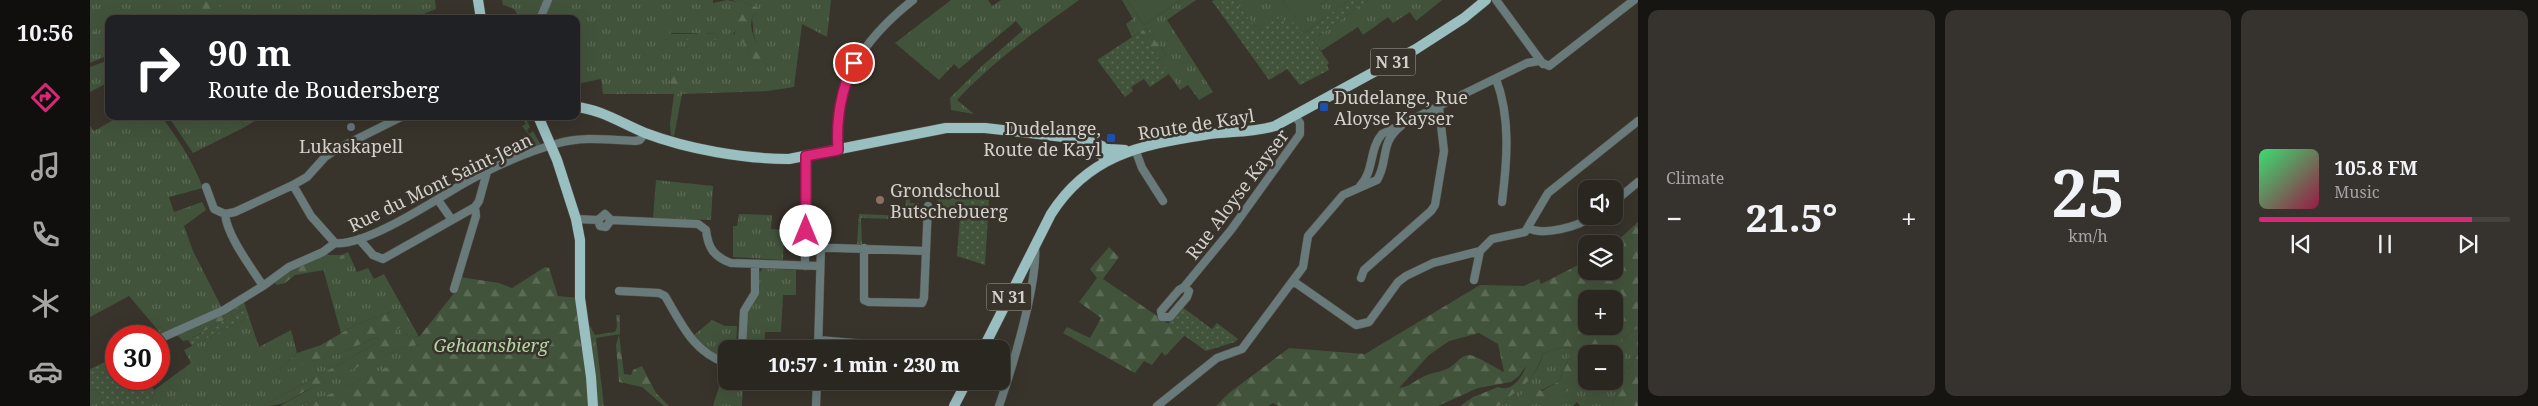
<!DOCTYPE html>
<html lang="en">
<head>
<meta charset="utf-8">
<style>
	:root { --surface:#2a2620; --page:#36322d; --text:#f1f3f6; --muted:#a5a5a5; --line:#46433e; --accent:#db2777 }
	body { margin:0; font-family:"Noto Serif",serif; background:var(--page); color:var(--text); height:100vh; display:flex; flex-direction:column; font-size:19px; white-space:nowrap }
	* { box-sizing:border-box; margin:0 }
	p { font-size:16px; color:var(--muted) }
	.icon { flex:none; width:28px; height:28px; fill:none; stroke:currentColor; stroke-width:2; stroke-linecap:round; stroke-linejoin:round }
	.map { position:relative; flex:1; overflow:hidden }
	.panel { display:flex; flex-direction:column; gap:10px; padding:10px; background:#171512; width:900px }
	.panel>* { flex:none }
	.top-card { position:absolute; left:15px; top:15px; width:475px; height:105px; border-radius:10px; box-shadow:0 5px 20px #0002,0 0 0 1px var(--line); background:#202124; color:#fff; overflow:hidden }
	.controls { position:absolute; left:1488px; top:180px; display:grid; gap:10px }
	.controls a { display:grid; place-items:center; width:45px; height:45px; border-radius:10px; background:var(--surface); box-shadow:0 5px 20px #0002,0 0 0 1px var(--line); font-size:25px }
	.speed { position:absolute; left:15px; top:325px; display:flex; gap:10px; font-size:25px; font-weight:700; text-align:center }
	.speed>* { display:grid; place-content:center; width:65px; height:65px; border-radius:50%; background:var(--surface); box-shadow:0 5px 20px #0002,0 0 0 1px var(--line); line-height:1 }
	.speed .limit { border:8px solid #d22; background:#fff; color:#111 }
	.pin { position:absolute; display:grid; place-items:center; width:42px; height:42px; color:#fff; margin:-21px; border:2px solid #fff; border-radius:50%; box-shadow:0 1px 5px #0007 }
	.me { position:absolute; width:55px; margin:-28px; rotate:0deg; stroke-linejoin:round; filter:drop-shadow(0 0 4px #0008) }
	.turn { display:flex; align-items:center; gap:18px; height:105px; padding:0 20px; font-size:22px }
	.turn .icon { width:65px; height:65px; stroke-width:2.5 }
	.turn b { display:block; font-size:35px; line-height:42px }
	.big { font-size:38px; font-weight:800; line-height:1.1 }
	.panel .tile { flex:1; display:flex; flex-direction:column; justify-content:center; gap:8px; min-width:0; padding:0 18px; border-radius:10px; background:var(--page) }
	.panel .dial { align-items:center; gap:0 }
	.dial b { font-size:65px; line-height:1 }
	.song { display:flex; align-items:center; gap:15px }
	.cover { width:60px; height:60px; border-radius:8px; background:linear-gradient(135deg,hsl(140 70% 55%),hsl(340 70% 35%)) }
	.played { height:5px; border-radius:2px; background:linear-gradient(90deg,var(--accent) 85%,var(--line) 85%) }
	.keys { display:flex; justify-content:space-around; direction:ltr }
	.heat { display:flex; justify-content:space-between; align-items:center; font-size:28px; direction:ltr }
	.panel .tiles { flex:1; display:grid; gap:10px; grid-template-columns:repeat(3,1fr) }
	.trip { position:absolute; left:628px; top:340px; width:292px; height:50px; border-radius:10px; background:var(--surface); box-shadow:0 5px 20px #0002,0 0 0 1px var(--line); font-weight:800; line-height:50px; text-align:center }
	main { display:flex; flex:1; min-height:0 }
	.dock { display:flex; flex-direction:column; width:90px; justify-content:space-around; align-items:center; background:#110f0d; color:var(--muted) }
	.dock .icon { width:35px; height:35px }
	.dock .selected { color:var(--accent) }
	.dock b { font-size:22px; color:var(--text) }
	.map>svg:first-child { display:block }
	.grass { fill:url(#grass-tufts); fill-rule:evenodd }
	.forest { fill:url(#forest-firs); fill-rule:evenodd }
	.park { fill:url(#park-dots) }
	.pitch { fill:#42533b }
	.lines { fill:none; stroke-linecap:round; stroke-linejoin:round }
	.minor-casing { stroke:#544f48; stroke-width:9 }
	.major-casing { stroke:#544f48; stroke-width:11 }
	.minor { stroke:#687a7a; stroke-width:8 }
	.major { stroke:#9abfc0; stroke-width:10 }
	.route-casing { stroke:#8e194d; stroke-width:12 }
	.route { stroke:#db2777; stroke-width:9 }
	.transit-dot { fill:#1a4fb4; stroke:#38332b; stroke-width:2 }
	.worship-dot { fill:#6b7280; stroke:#38332b; stroke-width:2 }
	.education-dot { fill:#8d6e63; stroke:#38332b; stroke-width:2 }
	.labels { text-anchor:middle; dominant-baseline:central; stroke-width:5; stroke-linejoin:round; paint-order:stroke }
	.shield { fill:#38332b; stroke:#a5a29c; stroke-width:1 }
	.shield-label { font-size:16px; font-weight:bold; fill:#d4d1cc }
	.poi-label { font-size:18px; fill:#d4d1cc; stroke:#38332b; text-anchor:start }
	.street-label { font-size:18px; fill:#d4d1cc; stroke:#38332b }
	.park-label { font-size:18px; font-style:italic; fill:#b3d5a3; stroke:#38332b }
</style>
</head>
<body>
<main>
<nav class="dock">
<b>10:56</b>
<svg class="icon selected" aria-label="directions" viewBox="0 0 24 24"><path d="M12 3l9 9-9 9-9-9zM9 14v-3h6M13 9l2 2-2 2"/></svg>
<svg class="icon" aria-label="music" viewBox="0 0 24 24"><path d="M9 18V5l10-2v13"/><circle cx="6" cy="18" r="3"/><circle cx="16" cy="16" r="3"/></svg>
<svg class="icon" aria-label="phone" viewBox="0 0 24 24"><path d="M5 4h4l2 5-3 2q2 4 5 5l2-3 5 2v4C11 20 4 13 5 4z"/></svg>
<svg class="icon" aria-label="climate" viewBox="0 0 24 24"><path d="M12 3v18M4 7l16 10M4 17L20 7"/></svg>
<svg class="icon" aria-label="car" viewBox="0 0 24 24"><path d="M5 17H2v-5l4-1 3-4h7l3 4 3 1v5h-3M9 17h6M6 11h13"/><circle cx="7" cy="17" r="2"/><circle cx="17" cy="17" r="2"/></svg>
</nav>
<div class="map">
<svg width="1548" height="406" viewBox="0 0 1548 406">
	<defs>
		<pattern id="grass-tufts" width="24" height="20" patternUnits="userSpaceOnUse" patternTransform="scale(1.25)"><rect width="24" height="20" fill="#42533b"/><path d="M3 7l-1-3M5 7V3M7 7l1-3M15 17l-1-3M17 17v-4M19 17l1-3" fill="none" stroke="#5c6b56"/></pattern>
		<pattern id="forest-firs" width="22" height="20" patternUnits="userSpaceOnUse" patternTransform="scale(1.25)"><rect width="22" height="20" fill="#42533b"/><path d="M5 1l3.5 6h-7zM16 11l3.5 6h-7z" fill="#5c6b56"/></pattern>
		<pattern id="park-dots" width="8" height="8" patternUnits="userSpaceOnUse" patternTransform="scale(1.25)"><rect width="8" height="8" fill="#42533b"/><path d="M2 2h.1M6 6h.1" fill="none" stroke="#5c6b56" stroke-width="1.8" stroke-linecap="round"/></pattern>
	</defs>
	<rect width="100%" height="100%" fill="#38332b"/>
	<path class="grass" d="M 0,0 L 345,0 L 346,9 L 321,19 L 19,19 L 19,55 L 0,63 Z
		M 412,0 L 456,0 L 448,19 L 430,19 L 424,9 L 413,5 Z
		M 460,0 L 623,0 L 623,3 L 637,0 L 647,2 L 647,30 L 643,34 L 651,38 L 659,55 L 669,50 L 664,36 L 662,18 L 669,8 L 649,0 L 741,0 L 737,37 L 712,24 L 704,87 L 678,91 L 592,94 L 584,136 L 581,135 L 580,124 L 584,94 L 589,94 L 590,72 L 581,69 L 580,94 L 513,94 L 511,79 L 486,84 L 486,19 L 452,19 ZM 571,33 L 632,33 L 617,40 L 576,40 Z
		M 861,0 L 898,0 L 902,6 L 911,0 L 989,0 C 946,31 903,61 867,100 L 884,114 L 861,110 L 860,98 L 892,66 L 933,30 L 926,21 L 869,69 L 864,64 L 849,80 L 805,43 Z
		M 1032,0 L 1037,0 L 1054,25 L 1091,0 L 1106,0 L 1077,20 L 1123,92 L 1109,100 L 1098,85 L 1090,90 L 1069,60 L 1076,55 L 1056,28 L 1042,37 L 1036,24 L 1043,19 Z
		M 1144,0 L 1192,0 L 1209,21 L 1237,0 L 1259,0 L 1213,34 L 1198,26 L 1169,31 Z
		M 1278,0 L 1352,0 L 1326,21 L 1320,12 L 1303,23 L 1298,17 L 1273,35 L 1268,27 L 1231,51 L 1223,40 Z
		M 19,60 L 19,82 L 0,92 L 0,67 Z
		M 30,116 L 71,116 C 89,140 102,160 113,188 L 79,197 L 84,212 L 112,202 L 116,210 L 94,226 L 103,251 L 132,308 L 72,335 L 39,296 L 0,317 L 0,126 L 4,131 Z
		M 78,116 L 149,116 L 155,127 L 103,153 Z
		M 431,116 L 434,116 L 440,127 L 437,130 L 439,134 L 443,131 L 451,145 L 429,154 L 427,148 L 434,148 L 444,141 L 432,126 L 436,124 Z
		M 566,180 L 623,186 L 621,220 L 563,218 Z
		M 816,198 L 820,198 L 820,203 L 829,203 L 829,208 L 835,216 L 835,220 L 771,218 L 772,244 L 767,244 L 769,214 L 815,216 Z
		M 649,214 L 682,215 L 681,229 L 694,230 L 693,260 L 643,257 L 643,226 L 647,226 Z
		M 258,252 L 267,272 L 278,268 L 284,279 L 294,274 L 329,337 L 304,332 L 308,309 L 265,325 L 251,333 L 232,265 Z
		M 673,268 L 706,270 L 706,295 L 693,295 L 691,332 L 675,332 L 674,349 L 656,349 L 657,313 L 668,294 L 669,273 Z
		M 491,310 L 505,335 L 525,332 L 527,327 L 526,315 L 530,315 L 530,334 L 506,338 L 514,406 L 503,406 Z
		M 159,317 L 169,347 L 201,330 L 207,353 L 187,372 L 253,352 L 287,337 L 289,342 L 173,406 L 61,406 L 64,390 L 101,363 L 94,350 Z
		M 622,320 L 635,326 L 647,326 L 646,349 L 636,349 L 636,359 L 622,353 L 603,336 Z
		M 1548,328 L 1548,355 L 1532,376 L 1522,406 L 1490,406 L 1487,402 L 1483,406 L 1408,406 L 1414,404 C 1419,395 1425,394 1431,387 C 1440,380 1452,364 1453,353 L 1475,347 L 1483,349 L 1469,381 L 1442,395 L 1472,395 L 1489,360 L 1492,348 L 1497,354 L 1489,377 L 1494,380 L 1496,378 L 1496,381 L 1524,381 L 1524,354 L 1519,354 L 1541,332 Z
		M 329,344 L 333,351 L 214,406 L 190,406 C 233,381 281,357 329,344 Z
		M 635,368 L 636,381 L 653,381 L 652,406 L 623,406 Z
		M 5,389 L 12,399 L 9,406 L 0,406 L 0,391 Z"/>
	<path class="forest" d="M 99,0 L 126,0 L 137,19 L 108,19 Z
		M 642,0 L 649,0 L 669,8 C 668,11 664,14 662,18 C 658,32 669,50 679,58 L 669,63 L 659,55 L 651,39 L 643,37 L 647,29 L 647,2 Z
		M 573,25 L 579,28 L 581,34 L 632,33 L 635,37 L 634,40 L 576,40 L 566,30 L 565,26 Z
		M 1056,28 L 1076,55 L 1069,60 L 1050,32 Z
		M 0,29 L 19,40 L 19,54 L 0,40 Z
		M 581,69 L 597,73 L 589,94 L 580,94 Z
		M 149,116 L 167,116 L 168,119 L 155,127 Z
		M 1548,222 L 1548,328 L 1541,332 L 1519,354 L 1497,354 L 1492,348 L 1490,369 L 1483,387 L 1472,395 L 1449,401 L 1442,395 L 1430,398 L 1429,396 L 1442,388 L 1452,391 L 1469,381 L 1483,349 L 1475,347 L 1453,353 C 1451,364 1440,380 1432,387 C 1425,394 1419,395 1414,404 L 1408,406 L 1370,406 L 1383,397 L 1408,387 C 1421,393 1432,378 1436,366 L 1429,376 L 1421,382 L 1388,388 L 1348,406 L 1189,406 L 1183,403 L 1178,406 L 1126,406 L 1139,393 L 1199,348 L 1275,354 L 1390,285 L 1434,286 L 1449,279 L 1451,284 L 1496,261 L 1496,271 L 1524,271 L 1524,244 ZM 1496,299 L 1524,299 L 1524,326 L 1496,326 ZM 1389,333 L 1408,344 L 1414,372 C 1406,368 1387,356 1379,355 C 1371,355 1366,364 1359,368 C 1351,372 1345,372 1337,375 C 1326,379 1322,386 1309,388 L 1339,355 L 1359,341 Z
		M 1019,247 L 1029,257 L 1013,279 L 1095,335 L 1075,356 L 1072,352 L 1062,365 L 1054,361 L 1045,373 L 973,333 L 977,327 L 1000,338 L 1011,318 L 989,302 L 1007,278 L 1000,269 Z
		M 233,252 L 239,255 L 253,255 L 255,258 L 242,262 L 234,270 L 205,275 L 195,283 L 187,285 L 181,280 Z
		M 455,267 L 459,268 L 468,296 L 490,298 L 503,406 L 214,406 L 332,351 L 329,344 C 292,354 257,372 222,388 C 201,397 198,406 173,406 L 289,342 L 287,337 L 253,352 L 186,373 L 207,353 L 231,345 L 265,325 L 308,309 L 315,316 L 316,323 L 304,332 L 329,337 L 365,292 L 370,277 L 409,283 L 422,288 Z
		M 153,299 L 156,308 L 98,340 L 93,341 L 85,333 Z
		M 529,334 L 534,374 L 541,375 L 543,370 L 552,366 L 566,393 L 579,406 L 574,406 L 552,387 L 529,382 L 526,345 Z
		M 1548,355 L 1548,406 L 1522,406 L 1532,376 Z"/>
	<path class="park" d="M 1124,0 L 1144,0 L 1169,31 L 1190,15 L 1198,26 L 1204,22 L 1213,34 L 1259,0 L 1278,0 L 1223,40 L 1239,63 L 1237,65 L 1239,70 L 1210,85 L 1197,69 L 1179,80 L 1122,1 Z
		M 1050,32 L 1079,74 L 1060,87 L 1054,79 L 1041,87 L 1043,91 L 1035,97 L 1007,60 Z
		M 848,194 L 884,196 L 885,199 L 899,200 L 895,265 L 867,256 L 870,217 L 847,216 Z
		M 1091,306 L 1122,329 L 1127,323 L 1148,339 L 1145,342 L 1116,351 L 1078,324 Z
		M 156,308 L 159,317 L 102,346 L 98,340 Z
		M 26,357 L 26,379 L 57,379 L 64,390 L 61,406 L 9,406 L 12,399 L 5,389 L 0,391 L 0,369 Z"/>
	<path class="pitch" d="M 1037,0 L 1091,0 L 1054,25 Z
		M 1192,0 L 1237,0 L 1209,22 Z
		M 850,201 L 874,202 L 873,215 L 850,214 Z"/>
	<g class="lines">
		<g class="minor-casing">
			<path id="minor" d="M 1406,0 L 1453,64
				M 450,19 L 458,0
				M 1406,79 C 1421,118 1417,162 1412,202
				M 1045,149 L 1052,168 L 1073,201
				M 748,150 C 745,82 771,41 823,0
				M 203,185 L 221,216 L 245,243
				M 1270,186 C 1284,172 1279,149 1292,134 L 1437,63 L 1449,61 L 1459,66 L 1544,0
				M 116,187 L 124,209 L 135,214 L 145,212 L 203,185 L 217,177 L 235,157 L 247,149 L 313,116
				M 348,200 L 362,220
				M 1524,202 L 1548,182
				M 135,214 C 137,236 161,267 173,286
				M 486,219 L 508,220
				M 521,220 L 516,227 L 510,226 L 508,220 L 515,214 L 521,220 L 608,224 L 616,230 C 618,248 624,257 641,263 L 730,266
				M 1438,228 C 1453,236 1489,227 1502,216
				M 269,239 L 283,255 L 293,259 L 385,207
				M 245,243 C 274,247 344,201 371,185 C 401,168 436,152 469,143 C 494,136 519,140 545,141 L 550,140 L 555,133
				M 716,247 L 836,251 L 834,298 L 832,303 L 779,302 L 774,300 L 774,248
				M 836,251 L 838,206
				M 715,266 L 716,156
				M 1271,278 L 1274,270 L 1341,211 L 1345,205 L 1354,151 L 1349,108
				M 1384,280 L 1390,251
				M 1203,281 L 1266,325 L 1279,322 L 1308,282 L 1316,276 L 1343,263 L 1390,251 L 1402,239 L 1435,232 L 1458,193 L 1548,121
				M 1094,287 L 1141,230 L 1210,134 L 1210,123 L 1205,116
				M 1094,287 L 1099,291 L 1097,297 L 1080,317 L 1072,317 L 1071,311 L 1089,290 Z
				M 364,289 L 386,216 L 385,207 L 389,201 L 397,172
				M 529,291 L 569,293 L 575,296 C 591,323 603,352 636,363
				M 69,339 L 134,310 L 173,286 L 199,267 L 233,252 L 245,243
				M 728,340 L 825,348
				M 652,349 L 654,311 L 665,293 L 665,264
				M 728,349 L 731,247
				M 726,406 L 727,381
				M 909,406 C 922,369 948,283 945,246
				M 1067,406 L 1127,358 L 1152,349 L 1213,267 L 1218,236 L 1253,195 L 1287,180 C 1299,161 1289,143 1311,126"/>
		</g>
		<g class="major-casing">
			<path id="major" d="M 388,0 L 391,19
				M 486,107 C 510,109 533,124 555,133 C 597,149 654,159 699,159 L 856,128 L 895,128 L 991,139 C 1001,144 1008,155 1018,159
				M 448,116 L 467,160 L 486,219 L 490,240 L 490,298 L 501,377 L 503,406
				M 999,141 L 1019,149 L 1035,150
				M 893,349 L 961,214 C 998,156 1049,145 1114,135 C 1138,131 1162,133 1185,126 L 1326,49 L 1374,18 L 1396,0
				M 864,406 L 877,381"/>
		</g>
		<use href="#minor" class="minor"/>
		<use href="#major" class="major"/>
	</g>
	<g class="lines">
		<g class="route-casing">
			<path id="route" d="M 716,231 L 716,156 L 748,150 C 746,120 751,90 764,63"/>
		</g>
		<use href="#route" class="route"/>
	</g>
	<g class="transit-dot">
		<rect x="1229" y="102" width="10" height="10" rx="2.5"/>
		<rect x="1016" y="133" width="10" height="10" rx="2.5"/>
	</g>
	<circle class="worship-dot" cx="261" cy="127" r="5"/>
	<circle class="education-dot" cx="790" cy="200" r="5"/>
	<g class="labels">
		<g class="shield">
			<rect x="1280.5" y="48.5" width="45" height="27" rx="4"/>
			<rect x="896.5" y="283.5" width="45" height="27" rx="4"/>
		</g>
		<g class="shield-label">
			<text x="1303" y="62">N 31</text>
			<text x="919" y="297">N 31</text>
		</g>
		<g class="poi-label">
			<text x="1244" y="97">Dudelange, Rue<tspan x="1244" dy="21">Aloyse Kayser</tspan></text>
			<text x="1011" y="128" text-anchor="end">Dudelange,<tspan x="1011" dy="21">Route de Kayl</tspan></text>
			<text x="261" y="146" text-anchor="middle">Lukaskapell</text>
			<text x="800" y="190">Grondschoul<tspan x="800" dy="21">Butschebuerg</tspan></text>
		</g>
		<g class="street-label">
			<text transform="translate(1106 124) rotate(-9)">Route de Kayl</text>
			<text transform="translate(350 182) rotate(-26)">Rue du Mont Saint-Jean</text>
			<text transform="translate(1147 194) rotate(-53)">Rue Aloyse Kayser</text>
		</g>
		<g class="park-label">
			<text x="401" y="345">Gehaansbierg</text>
		</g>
	</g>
</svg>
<div class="controls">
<a><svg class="icon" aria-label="sound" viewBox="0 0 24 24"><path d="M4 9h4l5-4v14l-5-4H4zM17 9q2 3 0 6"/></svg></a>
<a><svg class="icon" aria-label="layers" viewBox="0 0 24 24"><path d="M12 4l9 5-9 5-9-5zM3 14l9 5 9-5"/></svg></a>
<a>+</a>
<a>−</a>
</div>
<div class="speed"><div class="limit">30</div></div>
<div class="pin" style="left:764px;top:63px;background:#d93025"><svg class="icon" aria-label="arrive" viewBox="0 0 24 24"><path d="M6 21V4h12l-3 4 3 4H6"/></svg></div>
<svg class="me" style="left:716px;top:231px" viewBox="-20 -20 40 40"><circle r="19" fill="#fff"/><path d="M0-13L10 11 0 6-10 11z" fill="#db2777"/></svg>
<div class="trip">10:57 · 1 min · 230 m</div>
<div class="top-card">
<div class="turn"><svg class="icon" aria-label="right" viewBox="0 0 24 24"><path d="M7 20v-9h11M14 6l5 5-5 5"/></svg><div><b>90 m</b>Route de Boudersberg</div></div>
</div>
</div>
<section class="panel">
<div class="tiles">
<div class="tile"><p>Climate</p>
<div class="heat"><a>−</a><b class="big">21.5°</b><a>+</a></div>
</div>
<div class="tile dial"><b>25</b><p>km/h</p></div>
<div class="tile">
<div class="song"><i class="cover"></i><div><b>105.8 FM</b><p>Music</p></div></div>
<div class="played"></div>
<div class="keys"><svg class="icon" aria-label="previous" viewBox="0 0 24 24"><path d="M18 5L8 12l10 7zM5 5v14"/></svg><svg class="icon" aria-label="pause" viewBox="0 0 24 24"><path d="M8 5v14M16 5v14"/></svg><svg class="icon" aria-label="next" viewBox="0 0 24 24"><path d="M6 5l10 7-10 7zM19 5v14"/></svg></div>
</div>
</div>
</section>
</main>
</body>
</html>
